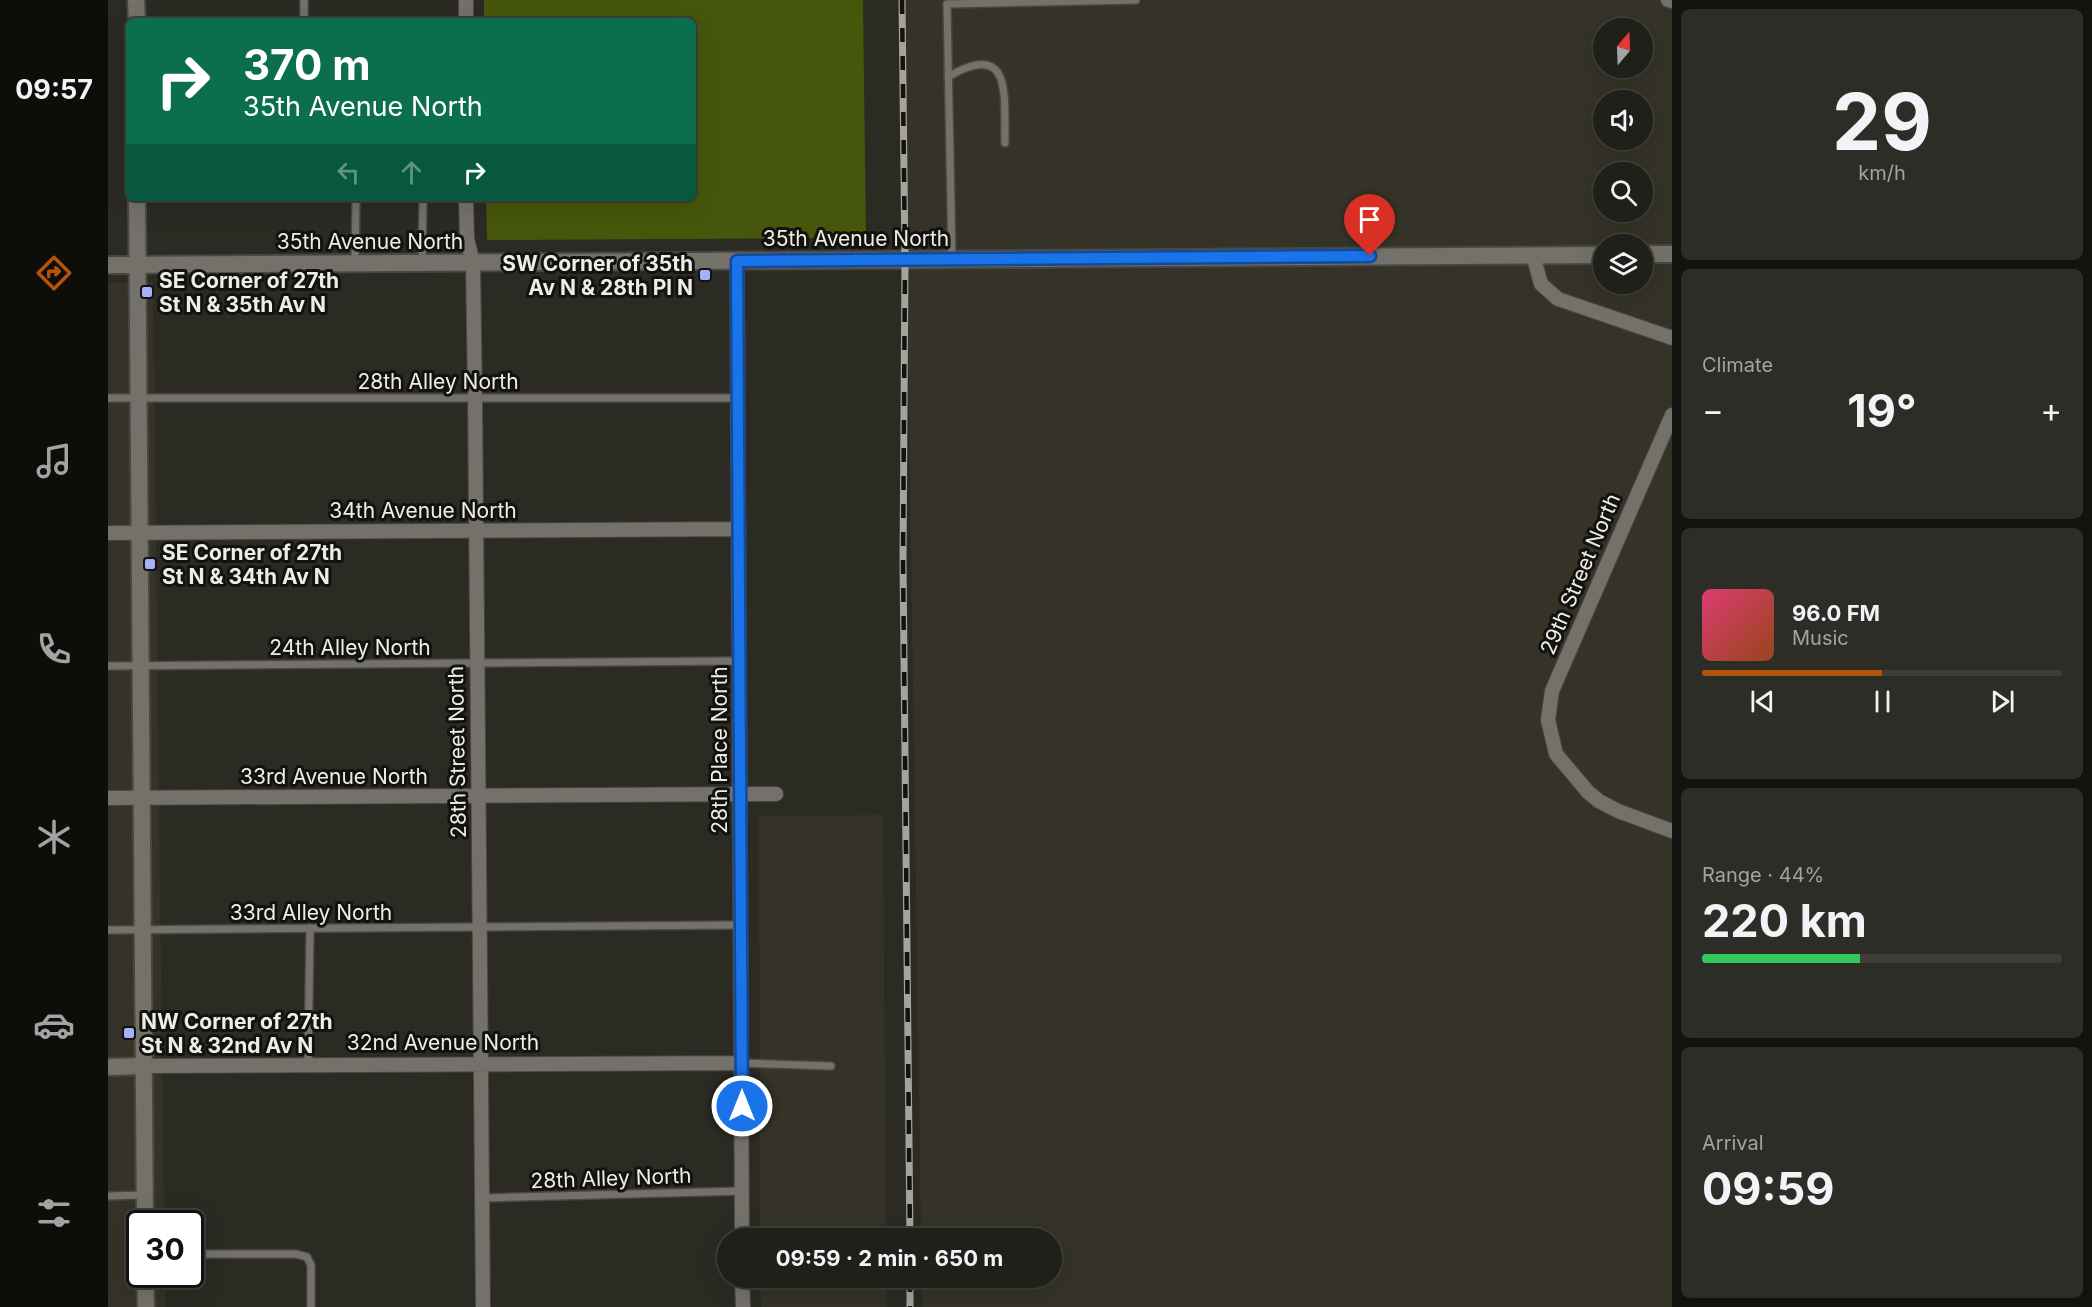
<!DOCTYPE html>
<html lang="en">
<head>
<meta charset="utf-8">
<style>
	:root { --surface:#20201a; --page:#2d2d27; --text:#f1f3f6; --muted:#a2a3a2; --line:#3d3e39; --accent:#b45309 }
	body { margin:0; font-family:Inter,sans-serif; background:var(--page); color:var(--text); height:100vh; display:flex; flex-direction:column; font-size:22px; white-space:nowrap }
	* { box-sizing:border-box; margin:0 }
	p { font-size:20px; color:var(--muted) }
	.icon { flex:none; width:33px; height:33px; fill:none; stroke:currentColor; stroke-width:2; stroke-linecap:round; stroke-linejoin:round }
	.map { position:relative; flex:1; overflow:hidden }
	.sheet { display:flex; flex-direction:column; gap:9px; padding:9px; background:#12120e; width:420px }
	.sheet>* { flex:none }
	.guide { position:absolute; left:18px; top:18px; width:570px; height:183px; border-radius:9px; box-shadow:0 6px 24px #0002,0 0 0 2px var(--line); background:#0b6e4f; color:#fff; overflow:hidden }
	.needle { width:39px; rotate:19deg }
	.controls { position:absolute; left:1485px; top:18px; display:grid; gap:12px }
	.controls a { display:grid; place-items:center; width:60px; height:60px; border-radius:50%; background:var(--surface); box-shadow:0 6px 24px #0002,0 0 0 2px var(--line); font-size:30px }
	.speed { position:absolute; left:18px; top:1210px; display:flex; gap:12px; font-size:30px; font-weight:700; text-align:center }
	.speed>* { display:grid; place-content:center; width:78px; height:78px; border-radius:50%; background:var(--surface); box-shadow:0 6px 24px #0002,0 0 0 2px var(--line); line-height:1 }
	.speed .limit { border:3px solid #111; border-radius:9px; background:#fff; color:#111 }
	.pin { position:absolute; display:grid; place-items:center; width:51px; height:51px; color:#fff; margin:-62px -26px; border-radius:50% 50% 50% 0; rotate:-45deg; box-shadow:0 0 6px #0007 }
	.pin .icon { rotate:45deg }
	.me { position:absolute; width:66px; margin:-33px; rotate:0deg; stroke-linejoin:round; filter:drop-shadow(0 0 4px #0008) }
	.turn { display:flex; align-items:center; gap:21px; height:126px; padding:0 18px; font-size:27px }
	.turn .icon { width:78px; height:78px; stroke-width:2.5 }
	.turn b { display:block; font-size:42px; line-height:51px }
	.lanes { display:flex; align-items:center; height:57px; padding:0 18px; background:#0003; justify-content:center; gap:30px; direction:ltr }
	.lanes .off { opacity:.35 }
	.big { font-size:45px; font-weight:700; line-height:1.1 }
	.sheet .tile { flex:1; display:flex; flex-direction:column; justify-content:center; gap:9px; min-width:0; padding:0 21px; border-radius:9px; background:var(--page) }
	.sheet .dial { align-items:center; gap:0 }
	.dial b { font-size:78px; line-height:1 }
	.song { display:flex; align-items:center; gap:18px }
	.cover { width:72px; height:72px; border-radius:9px; background:linear-gradient(135deg,hsl(340 70% 55%),hsl(20 70% 35%)) }
	.played { height:6px; border-radius:3px; background:linear-gradient(90deg,var(--accent) 50%,var(--line) 50%) }
	.keys { display:flex; justify-content:space-around; direction:ltr }
	.heat { display:flex; justify-content:space-between; align-items:center; font-size:33px; direction:ltr }
	.charge { height:9px; border-radius:4px; background:linear-gradient(90deg,#34c759 44%,var(--line) 0) }
	.trip { position:absolute; left:609px; top:1228px; width:345px; height:60px; border-radius:30px; background:var(--surface); box-shadow:0 6px 24px #0002,0 0 0 2px var(--line); font-weight:700; line-height:60px; text-align:center }
	main { display:flex; flex:1; min-height:0 }
	.dock { display:flex; flex-direction:column; width:108px; justify-content:space-around; align-items:center; background:#0d0d0a; color:var(--muted) }
	.dock .icon { width:42px; height:42px }
	.dock .on { color:var(--accent) }
	.dock b { font-size:27px; color:var(--text) }
	.map>svg:first-child { display:block }
	.built { fill:#353327; fill-rule:evenodd }
	.green { fill:#46570c }
	.lines { fill:none; stroke-linecap:round; stroke-linejoin:round }
	.service-casing { stroke:#484742; stroke-width:10 }
	.minor-casing { stroke:#484742; stroke-width:16 }
	.tertiary-casing { stroke:#484742; stroke-width:20 }
	.service { stroke:#73716a; stroke-width:7 }
	.minor { stroke:#73716a; stroke-width:14 }
	.tertiary { stroke:#73716a; stroke-width:16 }
	.rail-casing { stroke:#a4a39d; stroke-width:7 }
	.rail { stroke:#13120f; stroke-width:4.5; stroke-dasharray:14; stroke-linecap:butt }
	.route-casing { stroke:#114b97; stroke-width:15 }
	.route { stroke:#1a73e8; stroke-width:10 }
	.poi-dot { fill:#a6b1fc; stroke:#13120f; stroke-width:2 }
	.labels { text-anchor:middle; dominant-baseline:central; stroke-width:6; stroke-linejoin:round; paint-order:stroke }
	.street-label { font-size:21px; fill:#eeede9; stroke:#13120f }
	.poi-label { font-size:21px; font-weight:bold; fill:#eeede9; stroke:#13120f; text-anchor:start }
</style>
</head>
<body>
<main>
<nav class="dock">
<b>09:57</b>
<svg class="icon on" aria-label="directions" viewBox="0 0 24 24"><path d="M12 3l9 9-9 9-9-9zM9 14v-3h6M13 9l2 2-2 2"/></svg>
<svg class="icon" aria-label="music" viewBox="0 0 24 24"><path d="M9 18V5l10-2v13"/><circle cx="6" cy="18" r="3"/><circle cx="16" cy="16" r="3"/></svg>
<svg class="icon" aria-label="phone" viewBox="0 0 24 24"><path d="M5 4h4l2 5-3 2q2 4 5 5l2-3 5 2v4C11 20 4 13 5 4z"/></svg>
<svg class="icon" aria-label="climate" viewBox="0 0 24 24"><path d="M12 3v18M4 7l16 10M4 17L20 7"/></svg>
<svg class="icon" aria-label="car" viewBox="0 0 24 24"><path d="M5 17H2v-5l4-1 3-4h7l3 4 3 1v5h-3M9 17h6M6 11h13"/><circle cx="7" cy="17" r="2"/><circle cx="17" cy="17" r="2"/></svg>
<svg class="icon" aria-label="filters" viewBox="0 0 24 24"><path d="M4 7h16M4 17h16"/><circle cx="9" cy="7" r="2"/><circle cx="15" cy="17" r="2"/></svg>
</nav>
<div class="map">
<svg width="1564" height="1307" viewBox="0 0 1564 1307">
	<rect width="100%" height="100%" fill="#2b2a23"/>
	<path class="built" d="M 795,0 L 1564,0 L 1564,1307 L 814,1307 L 814,1278 L 944,1278 L 944,1239 L 813,1239 ZM 1496,28 L 1534,28 L 1534,68 L 1496,68 ZM 1496,100 L 1534,100 L 1534,140 L 1496,140 ZM 1496,172 L 1534,172 L 1534,212 L 1496,212 ZM 1496,244 L 1534,244 L 1534,284 L 1496,284 Z
		M 45,282 L 56,1224 L 32,1224 L 32,1275 L 57,1275 L 57,1307 L 0,1307 L 0,283 Z
		M 775,815 L 778,1239 L 652,1239 L 651,816 Z
		M 652,1278 L 778,1278 L 779,1307 L 653,1307 Z"/>
	<path class="green" d="M 376,0 L 755,0 L 758,238 L 379,240 L 378,198 L 585,198 L 585,21 L 376,21 Z"/>
	<g class="lines">
		<g class="service-casing">
			<path id="service" d="M 196,0 L 196,21
				M 840,77 C 905,38 896,97 897,143
				M 844,259 L 839,4 L 1028,0
				M 314,263 L 315,198
				M 247,264 L 248,198
				M 0,398 L 630,398
				M 0,666 L 631,661
				M 0,930 L 633,925
				M 633,1063 L 723,1066
				M 200,1066 L 202,928
				M 0,1196 L 36,1195
				M 374,1198 L 634,1191
				M 82,1254 L 188,1254 L 199,1257 L 203,1265 L 203,1307"/>
		</g>
		<g class="minor-casing">
			<path id="minor" d="M 358,0 L 358,21
				M 1560,0 L 1564,1
				M 358,198 L 359,239 L 365,263 L 367,397 L 375,1307
				M 1425,255 L 1433,284 L 1450,299 L 1564,338
				M 629,261 L 634,1239
				M 1564,415 L 1444,691 L 1440,720 L 1448,754 L 1480,792 L 1491,801 L 1510,811 L 1564,831
				M 0,533 L 631,529
				M 0,798 L 668,794
				M 36,1066 L 633,1063
				M 634,1278 L 635,1307"/>
		</g>
		<g class="tertiary-casing">
			<path id="tertiary" d="M 28,0 L 29,21
				M 29,198 L 37,1224
				M 1534,254 L 1564,254
				M 0,265 L 1496,255
				M 0,1067 L 36,1066
				M 37,1275 L 38,1307"/>
		</g>
		<use href="#service" class="service"/>
		<use href="#minor" class="minor"/>
		<use href="#tertiary" class="tertiary"/>
		<g class="rail-casing">
			<path id="rail" d="M 794,0 L 797,260 L 795,562 L 802,1239
				M 802,1278 L 802,1307"/>
		</g>
		<use href="#rail" class="rail"/>
	</g>
	<g class="lines">
		<g class="route-casing">
			<path id="route" d="M 634,1106 L 629,261 L 1262,256"/>
		</g>
		<use href="#route" class="route"/>
	</g>
	<g class="poi-dot">
		<rect x="591" y="269" width="12" height="12" rx="3"/>
		<rect x="33" y="286" width="12" height="12" rx="3"/>
		<rect x="36" y="558" width="12" height="12" rx="3"/>
		<rect x="15" y="1027" width="12" height="12" rx="3"/>
	</g>
	<g class="labels">
		<g class="street-label">
			<text x="748" y="238">35th Avenue North</text>
			<text x="262" y="241">35th Avenue North</text>
			<text x="330" y="381">28th Alley North</text>
			<text x="315" y="510">34th Avenue North</text>
			<text transform="translate(1472 574) rotate(-67)">29th Street North</text>
			<text x="242" y="647">24th Alley North</text>
			<text transform="translate(611 750) rotate(-90)">28th Place North</text>
			<text transform="translate(349 752) rotate(-91)">28th Street North</text>
			<text x="226" y="776">33rd Avenue North</text>
			<text x="203" y="912">33rd Alley North</text>
			<text x="335" y="1042">32nd Avenue North</text>
			<text transform="translate(503 1178) rotate(-2)">28th Alley North</text>
		</g>
		<g class="poi-label">
			<text x="585" y="263" text-anchor="end">SW Corner of 35th<tspan x="585" dy="24">Av N &amp; 28th Pl N</tspan></text>
			<text x="51" y="280">SE Corner of 27th<tspan x="51" dy="24">St N &amp; 35th Av N</tspan></text>
			<text x="54" y="552">SE Corner of 27th<tspan x="54" dy="24">St N &amp; 34th Av N</tspan></text>
			<text x="33" y="1021">NW Corner of 27th<tspan x="33" dy="24">St N &amp; 32nd Av N</tspan></text>
		</g>
	</g>
</svg>
<div class="controls">
<a><svg class="needle" viewBox="-14 -14 28 28"><path d="M0-13l5 13h-10z" fill="#e53935"/><path d="M0 13l5-13h-10z" fill="#a2a3a2"/></svg></a>
<a><svg class="icon" aria-label="sound" viewBox="0 0 24 24"><path d="M4 9h4l5-4v14l-5-4H4zM17 9q2 3 0 6"/></svg></a>
<a><svg class="icon" aria-label="search" viewBox="0 0 24 24"><circle cx="10" cy="10" r="6"/><path d="M15 15l6 6"/></svg></a>
<a><svg class="icon" aria-label="layers" viewBox="0 0 24 24"><path d="M12 4l9 5-9 5-9-5zM3 14l9 5 9-5"/></svg></a>
</div>
<div class="speed"><div class="limit">30</div></div>
<div class="pin" style="left:1262px;top:256px;background:#d93025"><svg class="icon" aria-label="arrive" viewBox="0 0 24 24"><path d="M6 21V4h12l-3 4 3 4H6"/></svg></div>
<svg class="me" style="left:634px;top:1106px" viewBox="-20 -20 40 40"><circle r="17" fill="#1a73e8" stroke="#fff" stroke-width="3"/><path d="M0-11L8 9 0 5-8 9z" fill="#fff"/></svg>
<div class="trip">09:59 · 2 min · 650 m</div>
<div class="guide">
<div class="turn"><svg class="icon" aria-label="right" viewBox="0 0 24 24"><path d="M7 20v-9h11M14 6l5 5-5 5"/></svg><div><b>370 m</b>35th Avenue North</div></div>
<div class="lanes"><svg class="icon off" aria-label="left" viewBox="0 0 24 24"><path d="M17 20v-9H6M10 6l-5 5 5 5"/></svg><svg class="icon off" aria-label="ahead" viewBox="0 0 24 24"><path d="M12 20V5M6 11l6-6 6 6"/></svg><svg class="icon" aria-label="right" viewBox="0 0 24 24"><path d="M7 20v-9h11M14 6l5 5-5 5"/></svg></div>
</div>
</div>
<section class="sheet">
<div class="tile dial"><b>29</b><p>km/h</p></div>
<div class="tile"><p>Climate</p>
<div class="heat"><a>−</a><b class="big">19°</b><a>+</a></div>
</div>
<div class="tile">
<div class="song"><i class="cover"></i><div><b>96.0 FM</b><p>Music</p></div></div>
<div class="played"></div>
<div class="keys"><svg class="icon" aria-label="previous" viewBox="0 0 24 24"><path d="M18 5L8 12l10 7zM5 5v14"/></svg><svg class="icon" aria-label="pause" viewBox="0 0 24 24"><path d="M8 5v14M16 5v14"/></svg><svg class="icon" aria-label="next" viewBox="0 0 24 24"><path d="M6 5l10 7-10 7zM19 5v14"/></svg></div>
</div>
<div class="tile"><p>Range · 44%</p><b class="big">220 km</b><div class="charge"></div></div>
<div class="tile"><p>Arrival</p><b class="big">09:59</b></div>
</section>
</main>
</body>
</html>
